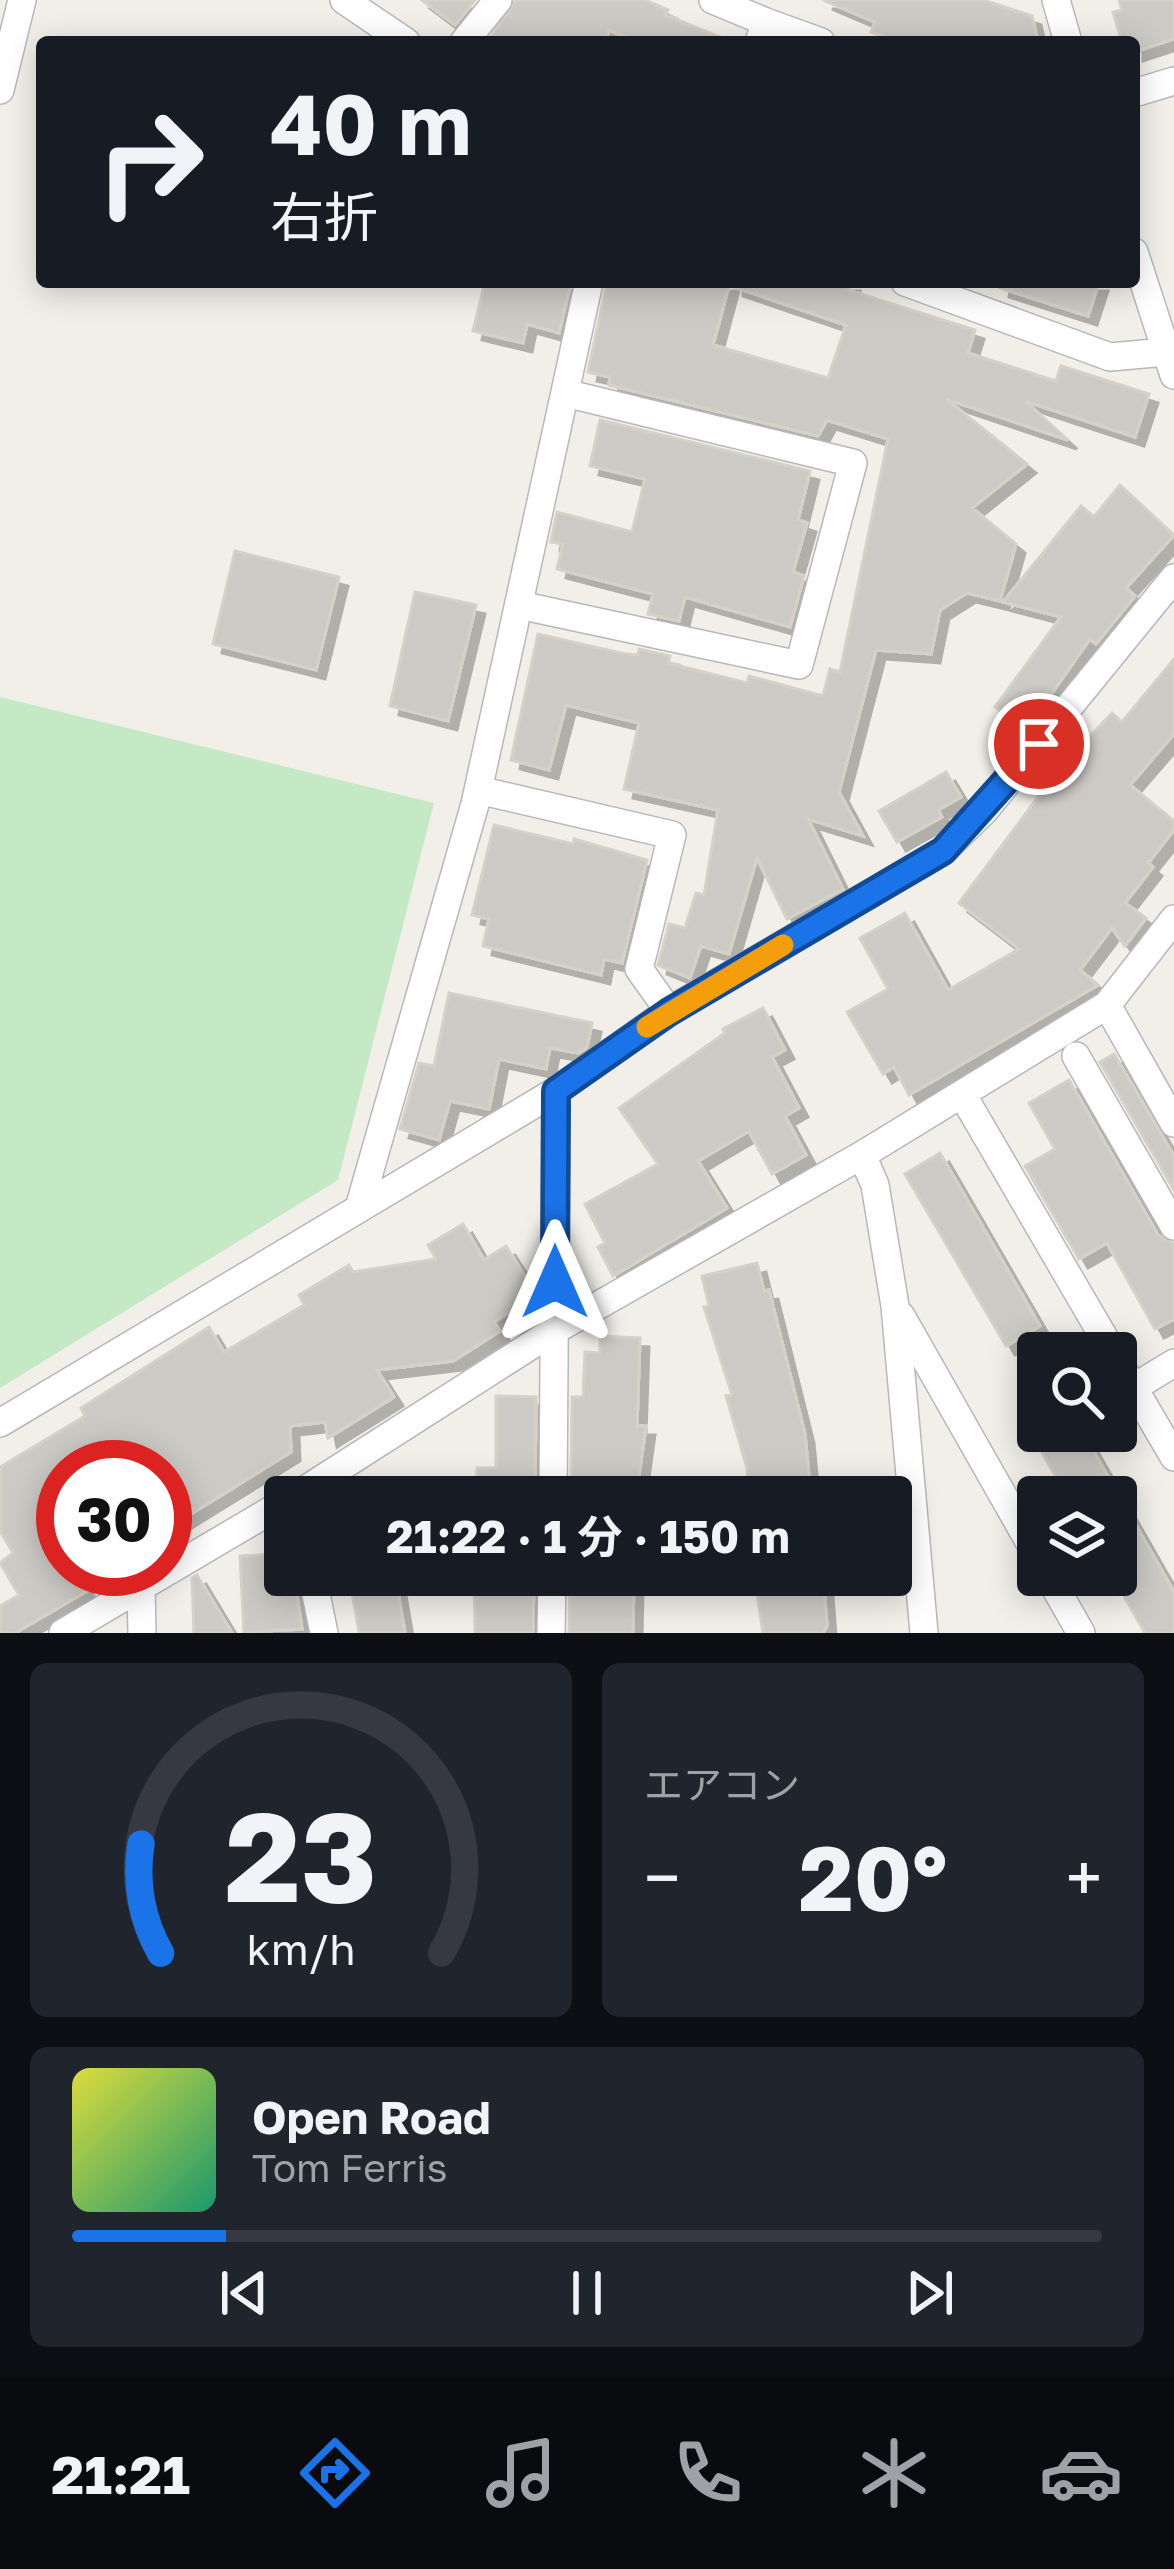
<!DOCTYPE html>
<html lang="ja">
<head>
<meta charset="utf-8">
<style>
	:root { --surface:#171b24; --page:#20242c; --text:#f1f3f6; --muted:#9ea1a6; --line:#363941; --accent:#1a73e8 }
	body { margin:0; font-family:"Golos Text","Noto Sans JP",sans-serif; background:var(--page); color:var(--text); height:100vh; display:flex; flex-direction:column; font-size:45px; white-space:nowrap }
	* { box-sizing:border-box; margin:0 }
	p { font-size:39px; color:var(--muted) }
	.icon { flex:none; width:66px; height:66px; fill:none; stroke:currentColor; stroke-width:2; stroke-linecap:round; stroke-linejoin:round }
	.map { position:relative; height:1633px; overflow:hidden }
	.panel { display:flex; flex-direction:column; gap:30px; padding:30px; background:#0d0f14; flex:1 }
	.panel>* { flex:none }
	.guide { position:absolute; left:36px; top:36px; width:1104px; height:252px; border-radius:12px; box-shadow:0 6px 30px #0003; background:#171b24; color:var(--text); overflow:hidden }
	.controls { position:absolute; left:1017px; top:1332px; display:grid; gap:24px }
	.controls a { display:grid; place-items:center; width:120px; height:120px; border-radius:12px; background:var(--surface); box-shadow:0 6px 30px #0003; font-size:60px }
	.speed { position:absolute; left:36px; top:1440px; display:flex; gap:24px; font-size:60px; font-weight:700; text-align:center }
	.speed>* { display:grid; place-content:center; width:156px; height:156px; border-radius:50%; background:var(--surface); box-shadow:0 6px 30px #0003; line-height:1 }
	.speed .limit { border:18px solid #d22; background:#fff; color:#111 }
	.pin { position:absolute; display:grid; place-items:center; width:102px; height:102px; color:#fff; margin:-51px; border:6px solid #fff; border-radius:50%; box-shadow:0 3px 12px #0007 }
	.me { position:absolute; width:132px; margin:-66px; rotate:0deg; stroke-linejoin:round; filter:drop-shadow(0 0 9px #0008) }
	.turn { display:flex; align-items:center; gap:42px; height:252px; padding:0 36px; font-size:54px }
	.turn .icon { width:156px; height:156px; stroke-width:2.5 }
	.turn b { display:block; font-size:84px; line-height:102px }
	.big { font-size:90px; font-weight:700; line-height:1.1 }
	.panel .widget { flex:1; display:flex; flex-direction:column; justify-content:center; gap:18px; min-width:0; padding:0 42px; border-radius:18px; background:var(--page) }
	.panel .dial { align-items:center; gap:0 }
	.dial svg { height:312px; overflow:visible; fill:none; stroke:var(--line); stroke-width:7; stroke-linecap:round; text-anchor:middle }
	.dial text { fill:var(--text); stroke:none }
	.song { display:flex; align-items:center; gap:36px }
	.cover { width:144px; height:144px; border-radius:18px; background:linear-gradient(135deg,hsl(60 70% 55%),hsl(160 70% 35%)) }
	.played { height:12px; border-radius:6px; background:linear-gradient(90deg,var(--accent) 15%,var(--line) 15%) }
	.keys { display:flex; justify-content:space-around; direction:ltr }
	.heat { display:flex; justify-content:space-between; align-items:center; font-size:66px; direction:ltr }
	.panel .tiles { flex:1; display:grid; gap:30px; grid-template-columns:1fr 1fr }
	.widget:last-child { grid-column:span 2 }
	.trip { position:absolute; left:264px; top:1476px; width:648px; height:120px; border-radius:12px; background:var(--surface); box-shadow:0 6px 30px #0003; font-weight:700; line-height:120px; text-align:center }
	.dock { display:flex; height:192px; justify-content:space-around; align-items:center; background:#090b0e; color:var(--muted) }
	.dock .icon { width:84px; height:84px }
	.dock .on { color:var(--accent) }
	.dock b { font-size:54px; color:var(--text) }
	.map>svg:first-child { display:block }
	.green { fill:#c5e8c5 }
	.building { fill:#cccac5; stroke:#d6d1c6; stroke-width:3; filter:url(#shadow) }
	.lines { fill:none; stroke-linecap:round; stroke-linejoin:round }
	.street-casing { stroke:#b5b8bc; stroke-width:30 }
	.street { stroke:#fff; stroke-width:27 }
	.route-casing { stroke:#114b97; stroke-width:30 }
	.route { stroke:#1a73e8; stroke-width:21 }
	.slow { stroke:#f59e0b; stroke-width:21 }
</style>
</head>
<body>
<div class="map">
<svg width="1174" height="1633" viewBox="0 0 1174 1633">
	<defs>
		<filter id="shadow"><feDropShadow dx="9" dy="9" stdDeviation="0" flood-color="#0004"/></filter>
	</defs>
	<rect width="100%" height="100%" fill="#f1efe8"/>
	<path class="green" d="M 0,697 L 434,803 L 338,1180 L 0,1388 Z"/>
	<path class="building" d="M 422,0 L 475,0 L 455,25 Z
		M 516,0 L 645,0 L 668,10 L 665,15 L 730,41 L 637,42 L 609,30 L 605,42 L 487,42 Z
		M 823,0 L 983,0 L 1032,16 L 1038,42 L 901,42 L 871,32 L 875,22 Z
		M 1119,0 L 1174,0 L 1174,39 L 1134,52 L 1134,42 L 1122,42 L 1113,12 L 1122,10 Z
		M 485,282 L 571,282 L 559,333 L 527,324 L 523,343 L 473,331 Z
		M 607,282 L 730,282 L 713,345 L 828,378 L 846,325 L 734,287 L 734,282 L 851,282 L 848,290 L 975,330 L 968,353 L 1056,381 L 1061,366 L 1149,394 L 1135,437 L 1025,401 L 1068,440 L 946,399 L 1027,464 L 972,508 L 1016,544 L 1000,601 L 967,593 L 940,610 L 931,654 L 876,650 L 839,792 L 863,836 L 808,819 L 843,889 L 787,919 L 757,858 L 729,954 L 701,946 L 690,978 L 658,965 L 669,924 L 685,928 L 696,893 L 704,895 L 718,810 L 624,789 L 639,723 L 566,705 L 549,770 L 511,760 L 538,634 L 625,654 L 638,655 L 639,649 L 670,656 L 668,663 L 747,683 L 749,676 L 823,696 L 830,669 L 840,672 L 888,439 L 827,420 L 818,436 L 609,385 L 610,377 L 588,372 Z
		M 1001,282 L 1099,282 L 1088,316 L 1000,288 Z
		M 600,420 L 810,471 L 798,520 L 807,523 L 793,572 L 804,576 L 790,627 L 685,597 L 679,621 L 648,614 L 653,594 L 557,569 L 563,544 L 551,542 L 557,512 L 632,532 L 645,479 L 590,466 Z
		M 1120,485 L 1174,535 L 1126,588 L 1135,596 L 1096,644 L 1090,639 L 1026,730 L 995,707 L 1061,617 L 1003,602 L 1081,506 L 1094,517 Z
		M 235,551 L 339,577 L 316,670 L 213,644 Z
		M 415,592 L 476,605 L 448,721 L 390,706 Z
		M 1174,659 L 1174,734 L 1130,785 L 1174,821 L 1174,830 L 1148,863 L 1153,867 L 1125,903 L 1146,918 L 1125,946 L 1112,928 L 1080,970 L 1098,985 L 909,1095 L 894,1067 L 883,1074 L 847,1012 L 888,989 L 860,938 L 905,913 L 948,990 L 1019,949 L 959,903 L 1059,769 L 1112,713 L 1122,722 Z
		M 946,772 L 961,797 L 938,810 L 942,817 L 897,842 L 879,811 Z
		M 494,825 L 573,844 L 574,839 L 647,860 L 622,963 L 604,959 L 601,975 L 483,946 L 489,919 L 472,915 Z
		M 449,993 L 592,1023 L 587,1047 L 578,1053 L 550,1048 L 546,1069 L 499,1059 L 489,1109 L 450,1101 L 439,1140 L 400,1129 L 419,1063 L 434,1066 Z
		M 763,1008 L 785,1050 L 772,1057 L 799,1108 L 785,1116 L 806,1155 L 772,1174 L 749,1131 L 698,1161 L 727,1208 L 613,1276 L 598,1247 L 605,1243 L 585,1204 L 658,1164 L 619,1108 L 725,1033 L 723,1029 Z
		M 1114,1054 L 1174,1156 L 1174,1190 L 1100,1062 Z
		M 1069,1080 L 1158,1235 L 1174,1244 L 1174,1319 L 1155,1329 L 1107,1243 L 1079,1259 L 1025,1166 L 1055,1149 L 1029,1103 Z
		M 940,1153 L 1040,1326 L 1006,1346 L 905,1174 Z
		M 463,1224 L 484,1260 L 506,1246 L 536,1294 L 494,1322 L 500,1331 L 453,1361 L 377,1370 L 394,1397 L 328,1438 L 325,1422 L 290,1426 L 291,1452 L 165,1530 L 165,1467 L 63,1467 L 63,1510 L 46,1519 L 63,1549 L 63,1569 L 75,1569 L 87,1591 L 15,1633 L 0,1633 L 0,1606 L 19,1595 L 0,1563 L 13,1553 L 0,1531 L 0,1467 L 85,1416 L 81,1408 L 209,1327 L 224,1352 L 304,1305 L 299,1295 L 349,1265 L 353,1272 L 436,1259 L 428,1245 Z
		M 757,1263 L 764,1291 L 769,1290 L 805,1434 L 811,1497 L 749,1497 L 747,1468 L 726,1396 L 732,1395 L 704,1307 L 709,1306 L 702,1276 Z
		M 600,1336 L 640,1338 L 637,1426 L 646,1426 L 637,1490 L 571,1487 L 572,1397 L 583,1397 L 585,1352 L 600,1353 Z
		M 496,1396 L 536,1397 L 535,1497 L 477,1497 L 477,1468 L 496,1468 Z
		M 1030,1431 L 1082,1431 L 1174,1592 L 1174,1633 L 1145,1633 L 1116,1582 L 1116,1497 L 1067,1497 Z
		M 278,1554 L 285,1575 L 294,1575 L 302,1629 L 244,1632 L 240,1556 Z
		M 197,1575 L 232,1633 L 194,1633 L 192,1578 Z
		M 349,1575 L 395,1575 L 405,1633 L 359,1633 Z
		M 474,1575 L 534,1575 L 533,1633 L 475,1633 Z
		M 570,1575 L 634,1575 L 633,1633 L 569,1633 Z
		M 761,1575 L 823,1575 L 827,1626 L 823,1633 L 763,1633 L 756,1586 L 762,1585 Z"/>
	<g class="lines">
		<g class="street-casing">
			<path id="street" d="M 344,0 L 406,42
				M 713,0 L 766,22
				M 1056,0 L 1068,42
				M 464,42 L 498,0
				M 759,42 L 766,22 L 821,42
				M 0,90 L 22,0
				M 1134,93 L 1174,81
				M 1134,252 L 1174,375
				M 905,282 L 1110,357 L 1166,352
				M 519,605 L 799,665 L 853,463 L 565,393
				M 478,790 L 672,835 L 639,969 L 669,1011
				M 1107,1005 L 1174,1123
				M 1076,1056 L 1174,1226
				M 962,1094 L 1113,1353
				M 862,1155 L 875,1185 L 895,1306 L 924,1633
				M 359,1208 L 475,804 L 589,282
				M 901,1316 L 1038,1557
				M 1116,1358 L 1174,1457
				M 1133,1388 L 1174,1363
				M 0,1423 L 556,1091 L 669,1011 L 943,851 L 985,810 L 1174,578
				M 294,1497 L 555,1330 L 862,1155 L 1107,1005 L 1174,919
				M 553,1497 L 556,1091
				M 312,1575 L 324,1633
				M 1048,1575 L 1081,1633
				M 141,1587 L 142,1633
				M 63,1633 L 285,1502
				M 551,1633 L 552,1575"/>
		</g>
		<use href="#street" class="street"/>
	</g>
	<g class="lines">
		<g class="route-casing">
			<path id="route" d="M 555,1282 L 556,1091 L 669,1012 L 943,851 L 1039,744"/>
		</g>
		<use href="#route" class="route"/>
		<path class="slow" d="M 647,1027 L 783,945"/>
	</g>
</svg>
<div class="controls">
<a><svg class="icon" aria-label="search" viewBox="0 0 24 24"><circle cx="10" cy="10" r="6"/><path d="M15 15l6 6"/></svg></a>
<a><svg class="icon" aria-label="layers" viewBox="0 0 24 24"><path d="M12 4l9 5-9 5-9-5zM3 14l9 5 9-5"/></svg></a>
</div>
<div class="speed"><div class="limit">30</div></div>
<div class="pin" style="left:1039px;top:744px;background:#d93025"><svg class="icon" aria-label="arrive" viewBox="0 0 24 24"><path d="M6 21V4h12l-3 4 3 4H6"/></svg></div>
<svg class="me" style="left:555px;top:1282px" viewBox="-20 -20 40 40"><path d="M0-17L14 15 0 8-14 15z" fill="#1a73e8" stroke="#fff" stroke-width="4"/></svg>
<div class="trip">21:22 · 1 分 · 150 m</div>
<div class="guide">
<div class="turn"><svg class="icon" aria-label="right" viewBox="0 0 24 24"><path d="M7 20v-9h11M14 6l5 5-5 5"/></svg><div><b>40 m</b>右折</div></div>
</div>
</div>
<section class="panel">
<div class="tiles">
<div class="widget dial"><svg viewBox="0 0 100 80">
<path d="M14 69A42 42 0 1 1 86 69"/>
<path d="M14 69A42 42 0 0 1 9 41" stroke="#1a73e8"/>
<text x="50" y="56" font-size="32" font-weight="700">23</text>
<text x="50" y="72" font-size="11">km/h</text>
</svg></div>
<div class="widget"><p>エアコン</p>
<div class="heat"><a>−</a><b class="big">20°</b><a>+</a></div>
</div>
<div class="widget">
<div class="song"><i class="cover"></i><div><b>Open Road</b><p>Tom Ferris</p></div></div>
<div class="played"></div>
<div class="keys"><svg class="icon" aria-label="previous" viewBox="0 0 24 24"><path d="M18 5L8 12l10 7zM5 5v14"/></svg><svg class="icon" aria-label="pause" viewBox="0 0 24 24"><path d="M8 5v14M16 5v14"/></svg><svg class="icon" aria-label="next" viewBox="0 0 24 24"><path d="M6 5l10 7-10 7zM19 5v14"/></svg></div>
</div>
</div>
</section>
<nav class="dock">
<b>21:21</b>
<svg class="icon on" aria-label="directions" viewBox="0 0 24 24"><path d="M12 3l9 9-9 9-9-9zM9 14v-3h6M13 9l2 2-2 2"/></svg>
<svg class="icon" aria-label="music" viewBox="0 0 24 24"><path d="M9 18V5l10-2v13"/><circle cx="6" cy="18" r="3"/><circle cx="16" cy="16" r="3"/></svg>
<svg class="icon" aria-label="phone" viewBox="0 0 24 24"><path d="M5 4h4l2 5-3 2q2 4 5 5l2-3 5 2v4C11 20 4 13 5 4z"/></svg>
<svg class="icon" aria-label="climate" viewBox="0 0 24 24"><path d="M12 3v18M4 7l16 10M4 17L20 7"/></svg>
<svg class="icon" aria-label="car" viewBox="0 0 24 24"><path d="M5 17H2v-5l4-1 3-4h7l3 4 3 1v5h-3M9 17h6M6 11h13"/><circle cx="7" cy="17" r="2"/><circle cx="17" cy="17" r="2"/></svg>
</nav>
</body>
</html>
